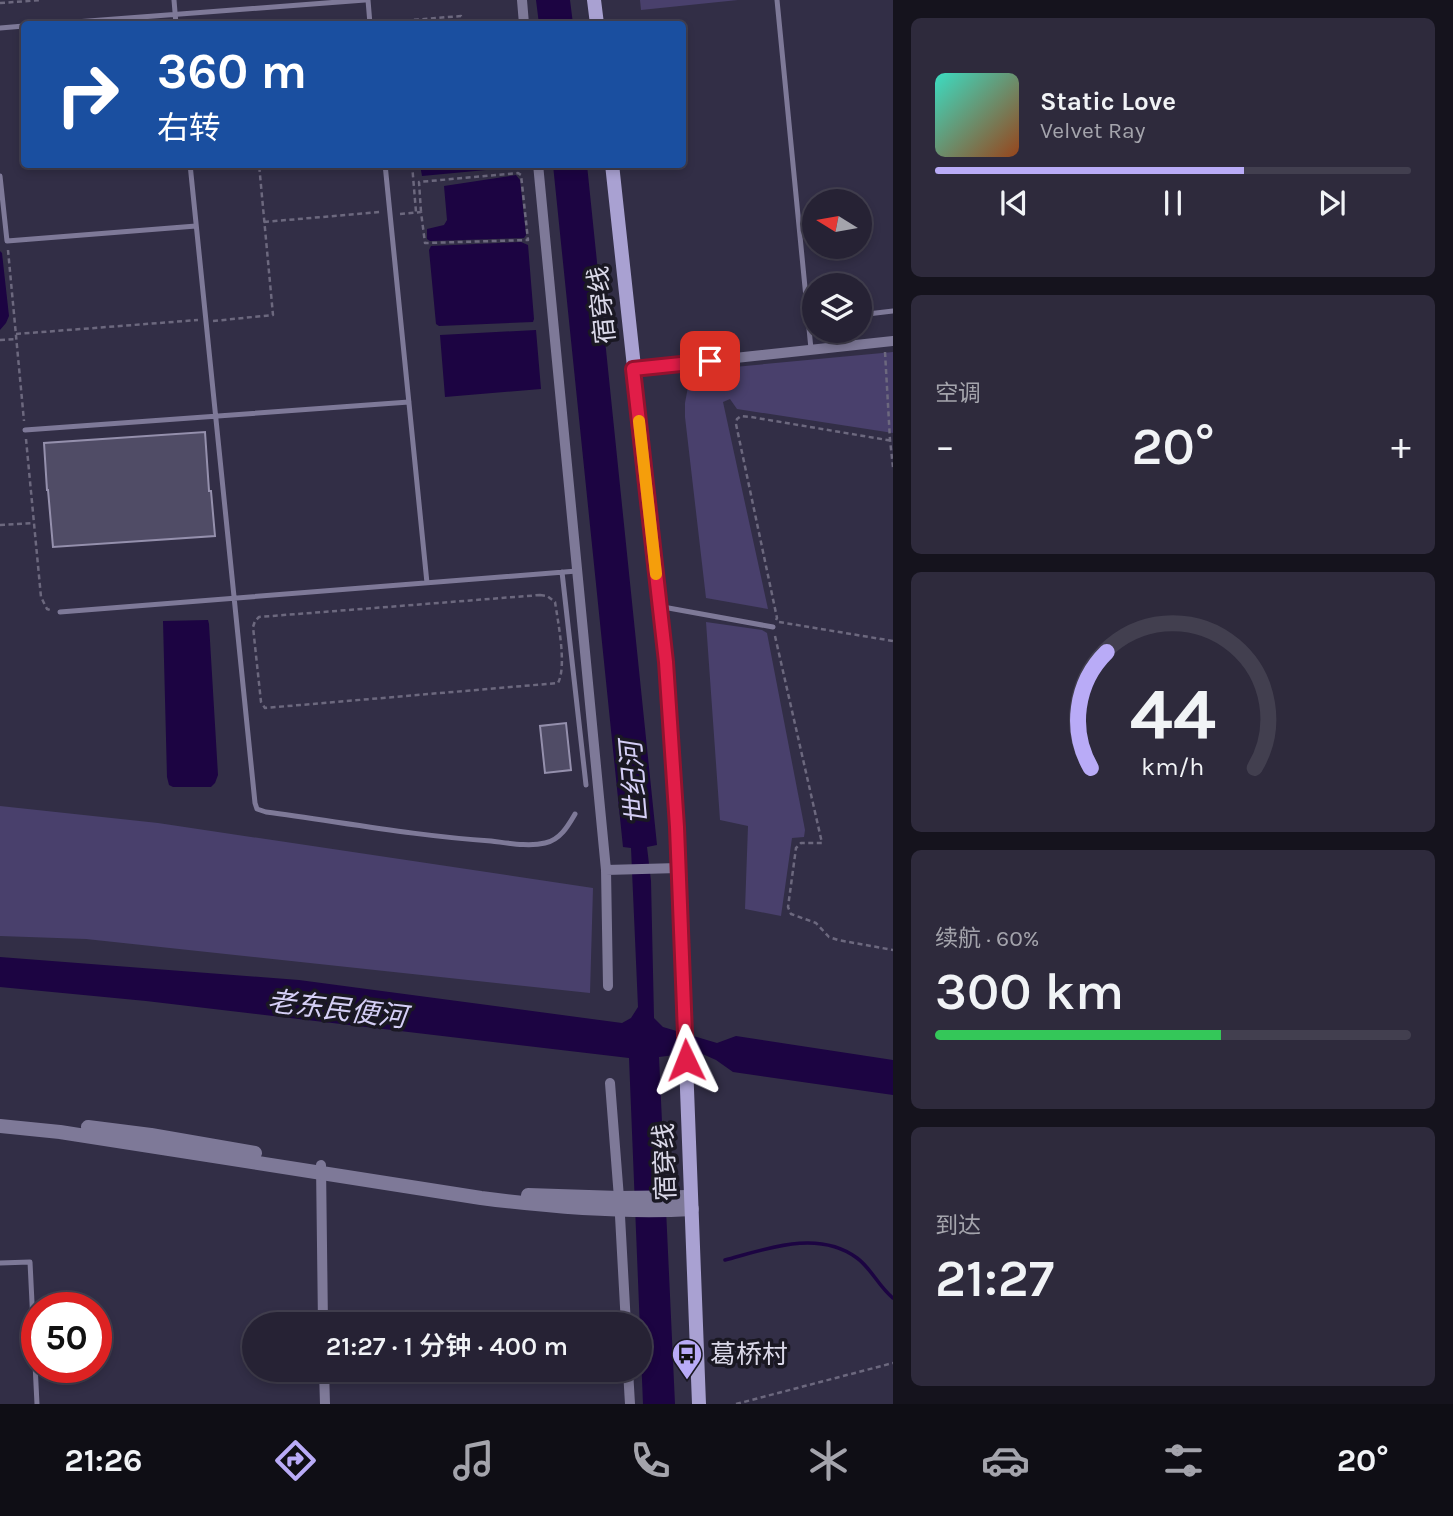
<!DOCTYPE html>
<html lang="zh">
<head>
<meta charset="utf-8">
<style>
	:root { --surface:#262234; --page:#2e2a3c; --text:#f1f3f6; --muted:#a4a4ac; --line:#423f4f; --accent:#b9abf7 }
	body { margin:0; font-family:Karla,"Noto Sans SC",sans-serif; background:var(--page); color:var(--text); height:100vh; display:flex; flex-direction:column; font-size:26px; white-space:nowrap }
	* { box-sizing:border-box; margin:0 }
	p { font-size:23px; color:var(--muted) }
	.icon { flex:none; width:38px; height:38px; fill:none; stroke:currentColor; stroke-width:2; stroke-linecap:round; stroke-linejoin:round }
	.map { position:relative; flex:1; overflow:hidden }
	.panel { display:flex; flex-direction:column; gap:18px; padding:18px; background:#15131d; width:560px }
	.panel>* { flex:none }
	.hud { position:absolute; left:21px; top:21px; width:665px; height:147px; border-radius:7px; box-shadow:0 4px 10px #0003,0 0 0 2px var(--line); background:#1a4fa0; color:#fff; overflow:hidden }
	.needle { width:46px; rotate:281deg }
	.tools { position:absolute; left:802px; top:189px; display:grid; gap:14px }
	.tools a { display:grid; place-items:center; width:70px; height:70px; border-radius:50%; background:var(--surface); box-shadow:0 4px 10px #0003,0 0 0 2px var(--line); font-size:35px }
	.speed { position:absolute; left:21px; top:1292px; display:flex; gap:14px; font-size:35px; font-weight:700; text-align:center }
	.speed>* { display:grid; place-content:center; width:91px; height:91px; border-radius:50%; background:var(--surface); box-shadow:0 4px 10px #0003,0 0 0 2px var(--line); line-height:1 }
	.speed .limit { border:10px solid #d22; background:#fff; color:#111 }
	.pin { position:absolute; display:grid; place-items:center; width:60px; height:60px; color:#fff; margin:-30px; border-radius:14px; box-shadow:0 4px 10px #0006 }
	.me { position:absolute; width:77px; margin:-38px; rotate:358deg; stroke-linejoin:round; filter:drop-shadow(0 0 5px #0008) }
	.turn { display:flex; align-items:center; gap:24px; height:147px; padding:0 21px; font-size:32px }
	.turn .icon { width:91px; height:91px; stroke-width:2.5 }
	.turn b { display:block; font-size:49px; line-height:60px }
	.big { font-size:52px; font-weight:600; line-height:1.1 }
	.panel .card { flex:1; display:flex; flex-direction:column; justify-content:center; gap:10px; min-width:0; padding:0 24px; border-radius:10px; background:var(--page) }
	.panel .dial { align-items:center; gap:0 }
	.dial svg { height:182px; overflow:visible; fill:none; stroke:var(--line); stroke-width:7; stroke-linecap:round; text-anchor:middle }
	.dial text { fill:var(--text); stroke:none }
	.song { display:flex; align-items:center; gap:21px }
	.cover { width:84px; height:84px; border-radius:10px; background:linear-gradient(135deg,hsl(170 70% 55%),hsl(20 70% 35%)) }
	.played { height:7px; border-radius:4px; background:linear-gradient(90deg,var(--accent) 65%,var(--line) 65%) }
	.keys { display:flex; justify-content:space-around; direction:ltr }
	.heat { display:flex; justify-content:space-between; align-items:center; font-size:38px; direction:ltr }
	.charge { height:10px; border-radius:5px; background:linear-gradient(90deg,#34c759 60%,var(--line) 0) }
	.trip { position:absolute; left:242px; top:1312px; width:410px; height:70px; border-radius:35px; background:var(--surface); box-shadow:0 4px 10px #0003,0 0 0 2px var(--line); font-weight:600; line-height:70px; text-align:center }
	.tab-bar { display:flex; height:112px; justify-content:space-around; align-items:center; background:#0f0e15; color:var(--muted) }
	.tab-bar .icon { width:49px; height:49px }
	.tab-bar .active { color:var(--accent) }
	.tab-bar b { font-size:32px; color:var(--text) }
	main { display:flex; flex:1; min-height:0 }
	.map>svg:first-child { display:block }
	.green { fill:#49406c }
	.water { fill:#1c0442 }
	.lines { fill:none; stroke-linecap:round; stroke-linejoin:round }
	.stream { stroke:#1c0442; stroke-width:3.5 }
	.building { fill:#504c66; stroke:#9590ad; stroke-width:2 }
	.path { stroke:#6c687e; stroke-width:2.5; stroke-dasharray:5 3.5; stroke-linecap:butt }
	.service { stroke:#7e7998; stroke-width:5 }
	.minor { stroke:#7e7998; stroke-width:10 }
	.tertiary { stroke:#7e7998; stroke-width:14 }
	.secondary { stroke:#a9a1d2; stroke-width:14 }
	.route-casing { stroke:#92132f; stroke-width:18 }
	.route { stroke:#e11d48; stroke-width:12 }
	.slow { stroke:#f59e0b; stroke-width:12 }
	.labels { text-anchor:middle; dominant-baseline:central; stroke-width:7; stroke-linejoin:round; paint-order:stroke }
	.street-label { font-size:26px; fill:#dad8e8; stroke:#1a1823 }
	.poi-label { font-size:26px; fill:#dad8e8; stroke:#1a1823; text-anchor:start }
	.water-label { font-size:28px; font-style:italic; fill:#d5cff6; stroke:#1a1823 }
</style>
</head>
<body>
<main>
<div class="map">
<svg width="893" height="1404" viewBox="0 0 893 1404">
	<rect width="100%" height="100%" fill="#322e46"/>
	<path class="green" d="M 640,0 L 738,0 L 641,10 Z
		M 893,352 L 893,433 L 737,409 L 730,399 L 723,402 L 768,609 L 706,598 L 685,417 L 685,403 L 691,371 Z
		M 706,622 L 762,630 L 767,633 L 805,830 L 804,837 L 792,838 L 781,916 L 745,909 L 748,826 L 720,820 Z
		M 0,806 L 158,823 L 593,888 L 590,993 L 86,939 L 0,936 Z"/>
	<path class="water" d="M 536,0 L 570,0 L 573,24 L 539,24 Z
		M 518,165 L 518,167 L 422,176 L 420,165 Z
		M 553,165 L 587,165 L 657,845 L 647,847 L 651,881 L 654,1018 L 663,1027 L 717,1043 L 736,1036 L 893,1060 L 893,1095 L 733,1072 L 716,1060 L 698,1052 L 659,1057 L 675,1404 L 643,1404 L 629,1058 L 146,1001 L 0,987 L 0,957 L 299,980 L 622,1023 L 631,1018 L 638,1007 L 631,848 L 623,847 Z
		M 516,175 L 520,180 L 526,235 L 524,238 L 430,241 L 427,239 L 427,229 L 444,225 L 447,220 L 444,186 Z
		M 521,242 L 528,245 L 534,319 L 533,322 L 439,326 L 436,324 L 429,250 L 431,246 Z
		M 0,251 L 2,253 L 9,316 L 6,323 L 0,330 Z
		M 536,330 L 541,389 L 445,397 L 440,335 Z
		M 208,620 L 209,624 L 218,775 L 215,783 L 211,787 L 173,787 L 169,785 L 167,777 L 163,621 Z"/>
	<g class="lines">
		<path class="stream" d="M 725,1260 C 766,1249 818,1229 857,1258 C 871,1268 879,1287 893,1298"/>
	</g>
	<path class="building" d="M 205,432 L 209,491 L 211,491 L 215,536 L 53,547 L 48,490 L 47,490 L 44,443 Z
		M 566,723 L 571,770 L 545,773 L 540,726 Z"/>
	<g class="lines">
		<path class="path" d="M 0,3 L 41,0
			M 400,24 L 400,21 L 461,16 L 461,24
			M 412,164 L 416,212
			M 400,214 L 421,212 L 425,243 L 528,240 L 521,175 L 518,173 L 419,182 L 421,212
			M 264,222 L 380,212
			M 8,250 L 24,421
			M 213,321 L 273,315 L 259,164
			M 16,334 L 198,320
			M 0,340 L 17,339
			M 885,352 L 890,440 L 893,467
			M 26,439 L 41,597 L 47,609 L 53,611
			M 0,525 L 34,523
			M 540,595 L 547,596 L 555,602 C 558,622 567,666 558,683 L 265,708 L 261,702 L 253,627 L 255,621 L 259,617 Z
			M 776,620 L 777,618 L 736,424 L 737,419 L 741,416 L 751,417 L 893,441
			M 779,622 L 893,641
			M 775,636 L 822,843 L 801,843 L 796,848 L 788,907 L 791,914 L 816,923 L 829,937 L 838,940 L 893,950
			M 736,1404 L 893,1363"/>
		<path class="service" d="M 174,0 L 176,24
			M 368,0 L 370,24
			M 777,0 L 811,349
			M 49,24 L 365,0
			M 0,28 L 24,26
			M 190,164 L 255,803 L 257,809 L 266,812 C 341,822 416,836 491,841 C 508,843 529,847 545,843 C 560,840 568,826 575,814
			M 385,164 L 427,583
			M 0,176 L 7,241 L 196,226
			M 859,315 L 893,311
			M 25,430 L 409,402
			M 562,572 L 586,785
			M 663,607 L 773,627
			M 60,612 L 577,571
			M 0,1263 L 30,1262 L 37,1404"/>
		<path class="minor" d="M 522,0 L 524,24
			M 538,164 L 606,870 L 608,986
			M 633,369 L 893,341
			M 606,870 L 678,868
			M 610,1083 L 619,1198 L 626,1325
			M 321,1165 L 323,1325
			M 324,1370 L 325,1404
			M 628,1370 L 630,1404"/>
		<path class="tertiary" d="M 0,1126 L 60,1132 L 481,1198 C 551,1207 621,1213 692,1209
			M 88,1127 L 151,1135 L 255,1153
			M 528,1195 L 619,1198 L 691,1197"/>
		<path class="secondary" d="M 594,0 L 597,24
			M 612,164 L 666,662 L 677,827 L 699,1404"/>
	</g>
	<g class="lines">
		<g class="route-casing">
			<path id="route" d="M 686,1060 L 677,827 L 666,662 L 633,369 L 710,361"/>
		</g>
		<use href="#route" class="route"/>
		<path class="slow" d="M 639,421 L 656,574"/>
	</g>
	<defs>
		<g id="bus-pin" transform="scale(1.575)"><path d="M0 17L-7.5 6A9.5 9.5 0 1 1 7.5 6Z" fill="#b9abf7" stroke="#1a1823"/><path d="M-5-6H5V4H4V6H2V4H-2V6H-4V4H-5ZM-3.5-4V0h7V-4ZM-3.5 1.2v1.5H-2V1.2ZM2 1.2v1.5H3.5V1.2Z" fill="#111"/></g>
	</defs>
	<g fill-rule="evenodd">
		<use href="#bus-pin" x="687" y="1354"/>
	</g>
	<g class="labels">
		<g class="street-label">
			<text transform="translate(602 305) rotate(-96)">宿穿线</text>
			<text transform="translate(665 1162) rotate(-92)">宿穿线</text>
		</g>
		<g class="poi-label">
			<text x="710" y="1354">葛桥村</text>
		</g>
		<g class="water-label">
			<text transform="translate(634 783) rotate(-95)">世纪河</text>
			<text transform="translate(337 1009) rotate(7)">老东民便河</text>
		</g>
	</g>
</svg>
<div class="tools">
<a><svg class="needle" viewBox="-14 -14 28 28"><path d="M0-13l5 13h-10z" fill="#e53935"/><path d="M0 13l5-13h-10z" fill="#a4a4ac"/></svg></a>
<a><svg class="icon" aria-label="layers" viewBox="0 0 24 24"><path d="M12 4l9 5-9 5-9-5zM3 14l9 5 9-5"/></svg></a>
</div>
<div class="speed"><div class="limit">50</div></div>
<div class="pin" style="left:710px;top:361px;background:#d93025"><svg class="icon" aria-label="arrive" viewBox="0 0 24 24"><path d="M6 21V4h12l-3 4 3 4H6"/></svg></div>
<svg class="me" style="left:686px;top:1060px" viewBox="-20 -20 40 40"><path d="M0-17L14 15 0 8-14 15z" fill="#e11d48" stroke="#fff" stroke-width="4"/></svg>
<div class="trip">21:27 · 1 分钟 · 400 m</div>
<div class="hud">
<div class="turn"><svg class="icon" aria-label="right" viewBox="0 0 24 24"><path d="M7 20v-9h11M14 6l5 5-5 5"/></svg><div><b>360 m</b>右转</div></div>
</div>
</div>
<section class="panel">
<div class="card">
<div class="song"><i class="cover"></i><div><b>Static Love</b><p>Velvet Ray</p></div></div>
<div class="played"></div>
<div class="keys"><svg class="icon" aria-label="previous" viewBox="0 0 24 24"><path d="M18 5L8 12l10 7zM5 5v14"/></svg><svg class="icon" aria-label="pause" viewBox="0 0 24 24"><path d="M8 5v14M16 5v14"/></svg><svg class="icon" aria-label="next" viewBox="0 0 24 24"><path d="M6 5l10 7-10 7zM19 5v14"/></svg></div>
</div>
<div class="card"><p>空调</p>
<div class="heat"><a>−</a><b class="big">20°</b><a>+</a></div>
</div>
<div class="card dial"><svg viewBox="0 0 100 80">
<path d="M14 69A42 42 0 1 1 86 69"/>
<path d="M14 69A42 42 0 0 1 21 18" stroke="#b9abf7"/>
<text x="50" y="56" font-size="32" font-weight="700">44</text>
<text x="50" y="72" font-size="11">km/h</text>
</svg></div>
<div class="card"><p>续航 · 60%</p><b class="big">300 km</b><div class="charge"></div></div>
<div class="card"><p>到达</p><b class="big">21:27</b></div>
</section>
</main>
<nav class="tab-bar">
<b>21:26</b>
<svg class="icon active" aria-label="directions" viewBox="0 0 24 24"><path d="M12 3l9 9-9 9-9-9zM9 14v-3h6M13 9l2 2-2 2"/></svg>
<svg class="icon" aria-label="music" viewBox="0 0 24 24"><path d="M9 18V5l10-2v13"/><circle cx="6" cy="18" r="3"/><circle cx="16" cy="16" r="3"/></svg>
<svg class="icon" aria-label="phone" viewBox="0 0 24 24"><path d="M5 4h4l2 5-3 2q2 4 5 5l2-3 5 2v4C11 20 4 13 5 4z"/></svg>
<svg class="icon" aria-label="climate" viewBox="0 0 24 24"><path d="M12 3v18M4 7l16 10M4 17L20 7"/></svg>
<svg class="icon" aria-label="car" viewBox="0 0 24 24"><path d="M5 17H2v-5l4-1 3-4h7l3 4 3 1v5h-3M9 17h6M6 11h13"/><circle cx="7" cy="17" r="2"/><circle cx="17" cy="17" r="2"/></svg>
<svg class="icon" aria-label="filters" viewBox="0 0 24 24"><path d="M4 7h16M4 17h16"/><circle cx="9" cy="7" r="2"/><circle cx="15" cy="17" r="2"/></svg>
<b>20°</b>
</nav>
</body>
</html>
